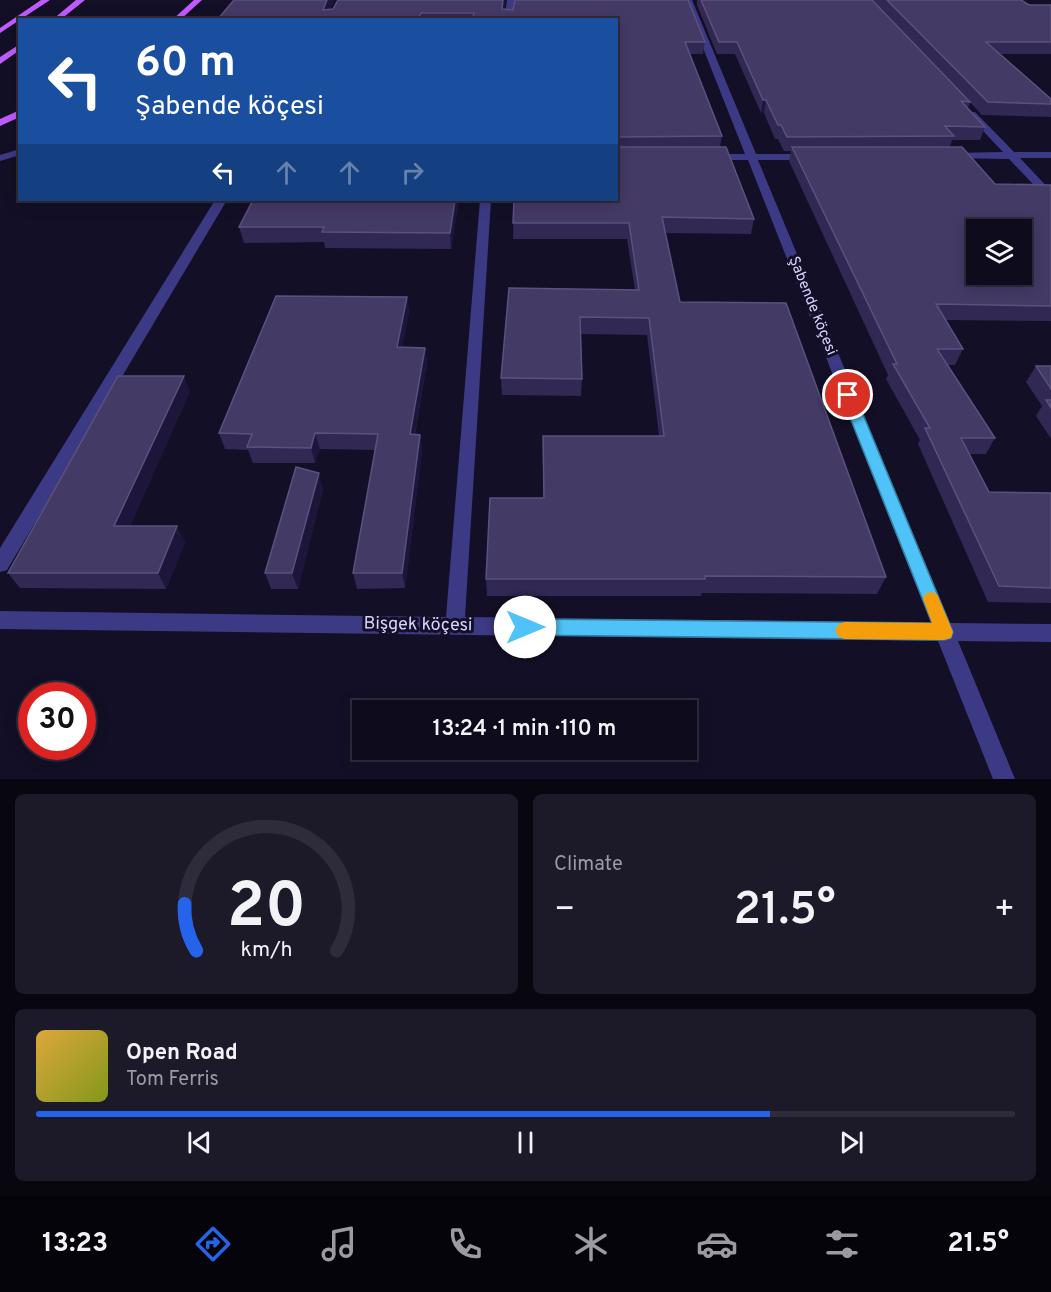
<!DOCTYPE html>
<html lang="en">
<head>
<meta charset="utf-8">
<style>
	:root { --surface:#0e0b1c; --page:#1c1929; --text:#f1f3f6; --muted:#9b9ba3; --line:#2e2b3b; --accent:#2563eb }
	body { margin:0; font-family:Overpass,sans-serif; background:var(--page); color:var(--text); height:100vh; display:flex; flex-direction:column; font-size:22px; white-space:nowrap }
	* { box-sizing:border-box; margin:0 }
	p { font-size:20px; color:var(--muted) }
	.icon { flex:none; width:33px; height:33px; fill:none; stroke:currentColor; stroke-width:2; stroke-linecap:round; stroke-linejoin:round }
	.map { position:relative; height:779px; overflow:hidden }
	.panel { display:flex; flex-direction:column; gap:15px; padding:15px; background:#08060f; flex:1 }
	.panel>* { flex:none }
	.banner { position:absolute; left:18px; top:18px; width:600px; height:183px; border-radius:0px; box-shadow:0 3px 15px #0003,0 0 0 2px var(--line); background:#1a4fa0; color:#fff; overflow:hidden }
	.buttons { position:absolute; left:966px; top:219px; display:grid; gap:12px }
	.buttons a { display:grid; place-items:center; width:66px; height:66px; border-radius:0px; background:var(--surface); box-shadow:0 3px 15px #0003,0 0 0 2px var(--line); font-size:30px }
	.speed { position:absolute; left:18px; top:682px; display:flex; gap:12px; font-size:30px; font-weight:700; text-align:center }
	.speed>* { display:grid; place-content:center; width:78px; height:78px; border-radius:50%; background:var(--surface); box-shadow:0 3px 15px #0003,0 0 0 2px var(--line); line-height:1 }
	.speed .limit { border:9px solid #d22; background:#fff; color:#111 }
	.pin { position:absolute; display:grid; place-items:center; width:51px; height:51px; color:#fff; margin:-26px; border:3px solid #fff; border-radius:50%; box-shadow:0 2px 6px #0007 }
	.me { position:absolute; width:66px; margin:-33px; rotate:90deg; stroke-linejoin:round; filter:drop-shadow(0 0 4px #0008) }
	.turn { display:flex; align-items:center; gap:21px; height:126px; padding:0 18px; font-size:27px }
	.turn .icon { width:78px; height:78px; stroke-width:2.5 }
	.turn b { display:block; font-size:42px; line-height:51px }
	.lanes { display:flex; align-items:center; height:57px; padding:0 18px; background:#0003; justify-content:center; gap:30px; direction:ltr }
	.lanes .off { opacity:.35 }
	.big { font-size:45px; font-weight:600; line-height:1.1 }
	.panel .widget { flex:1; display:flex; flex-direction:column; justify-content:center; gap:9px; min-width:0; padding:0 21px; border-radius:9px; background:var(--page) }
	.panel .dial { align-items:center; gap:0 }
	.dial svg { height:156px; overflow:visible; fill:none; stroke:var(--line); stroke-width:7; stroke-linecap:round; text-anchor:middle }
	.dial text { fill:var(--text); stroke:none }
	.song { display:flex; align-items:center; gap:18px }
	.cover { width:72px; height:72px; border-radius:9px; background:linear-gradient(135deg,hsl(40 70% 55%),hsl(70 70% 35%)) }
	.played { height:6px; border-radius:3px; background:linear-gradient(90deg,var(--accent) 75%,var(--line) 75%) }
	.keys { display:flex; justify-content:space-around; direction:ltr }
	.heat { display:flex; justify-content:space-between; align-items:center; font-size:33px; direction:ltr }
	.panel .tiles { flex:1; display:grid; gap:15px; grid-template-columns:1fr 1fr }
	.widget:last-child { grid-column:span 2 }
	.trip { position:absolute; left:352px; top:700px; width:345px; height:60px; border-radius:0px; background:var(--surface); box-shadow:0 3px 15px #0003,0 0 0 2px var(--line); font-weight:600; line-height:60px; text-align:center }
	.tab-bar { display:flex; height:96px; justify-content:space-around; align-items:center; background:#06040b; color:var(--muted) }
	.tab-bar .icon { width:42px; height:42px }
	.tab-bar .on { color:var(--accent) }
	.tab-bar b { font-size:27px; color:var(--text) }
	.map>svg:first-child { display:block }
	.lines { fill:none; stroke-linecap:round; stroke-linejoin:round }
	.minor { fill:#3d3a85; fill-rule:evenodd }
	.major { fill:#c25bff; fill-rule:evenodd }
	.wall { fill:#312854 }
	.shaded-wall { fill:#1d163a }
	.building { fill:#433a66; stroke:#5a527e; stroke-width:1.5; fill-rule:evenodd }
	.route { fill:#4fc3f7; stroke:#337fa1; stroke-width:1.5 }
	.slow { fill:#f59e0b }
	.labels { text-anchor:middle; dominant-baseline:central; stroke-width:6; stroke-linejoin:round; paint-order:stroke }
	.street-label { font-size:15px; fill:#d9d4ff; stroke:#130f26 }
	.near-street-label { font-size:18px; fill:#d9d4ff; stroke:#130f26 }
</style>
</head>
<body>
<div class="map">
<svg width="1051" height="779" viewBox="0 0 1051 779">
	<rect width="100%" height="100%" fill="#130f26"/>
	<g class="lines">
		<path class="minor" d="M 507,0 L 515,0 L 512,20 L 504,20 Z
			M 684,0 L 692,0 L 756,154 L 808,154 L 813,157 L 808,160 L 758,160 L 950,623 L 1051,624 L 1051,642 L 958,641 L 1015,779 L 993,779 L 938,641 L 0,629 L 0,611 L 446,617 L 480,200 L 491,200 L 465,617 L 931,623 L 748,160 L 712,160 L 707,157 L 712,154 L 745,154 Z
			M 969,112 L 975,112 L 1014,152 L 1051,152 L 1051,158 L 1020,158 L 1051,191 L 1051,200 L 1047,199 L 1009,159 L 948,158 L 947,156 L 952,153 L 1003,152 L 969,116 Z
			M 20,149 L 20,155 L 0,161 L 0,155 Z
			M 215,200 L 227,200 L 7,570 L 0,572 L 0,548 Z"/>
		<path class="major" d="M 41,0 L 50,0 L 0,33 L 0,28 Z
			M 76,0 L 85,0 L 60,20 L 52,20 Z
			M 194,0 L 202,0 L 180,20 L 172,20 Z
			M 20,44 L 20,50 L 0,64 L 0,57 Z
			M 20,110 L 20,117 L 0,126 L 0,119 Z"/>
	</g>
	<path class="wall" d="M 234,0 L 335,0 L 330,9 L 333,9 L 338,0 L 505,0 L 504,9 L 513,10 L 515,0 L 688,0 L 705,42 L 703,54 L 690,54 L 722,136 L 720,147 L 726,147 L 754,219 L 751,234 L 665,233 L 680,302 L 786,303 L 886,577 L 877,594 L 702,593 L 701,596 L 487,596 L 486,579 L 490,498 L 543,498 L 543,436 L 659,436 L 647,335 L 581,334 L 582,379 L 581,396 L 502,395 L 501,378 L 509,288 L 635,290 L 627,239 L 513,239 L 514,200 L 616,200 L 616,20 L 217,20 Z
		M 697,0 L 872,0 L 915,44 L 873,0 L 1021,0 L 1029,5 L 1051,5 L 1051,54 L 1000,54 L 1051,99 L 1051,117 L 982,115 L 970,102 L 968,108 L 985,127 L 980,140 L 952,140 L 950,147 L 995,184 L 1051,185 L 1051,321 L 946,320 L 963,349 L 955,365 L 948,365 L 995,438 L 986,454 L 969,454 L 989,492 L 1051,493 L 1051,603 L 988,602 L 918,444 L 920,440 L 886,379 L 888,375 L 789,161 L 791,151 L 784,151 L 778,139 L 775,139 L 764,113 L 761,113 L 735,54 L 717,54 L 697,5 Z
		M 253,200 L 459,200 L 451,249 L 325,248 L 324,242 L 244,243 L 239,227 Z
		M 407,297 L 409,312 L 402,347 L 425,348 L 427,363 L 415,435 L 420,435 L 422,451 L 405,588 L 357,589 L 353,573 L 375,450 L 320,449 L 315,463 L 253,463 L 248,450 L 225,449 L 219,433 Z
		M 1036,366 L 1051,366 L 1051,439 L 1036,416 L 1042,406 L 1026,382 Z
		M 190,391 L 130,526 L 185,542 L 166,589 L 20,588 L 8,573 Z
		M 323,489 L 298,589 L 271,589 L 265,573 Z"/>
	<path class="shaded-wall" d="M 327,0 L 335,0 L 326,20 L 323,10 Z
		M 503,0 L 505,0 L 503,20 L 502,9 Z
		M 763,100 L 766,100 L 764,113 L 761,113 Z
		M 455,200 L 459,200 L 451,249 L 450,233 Z
		M 407,297 L 409,312 L 399,363 L 397,347 Z
		M 425,348 L 427,363 L 412,450 L 410,434 Z
		M 184,376 L 190,391 L 123,542 L 114,526 Z
		M 315,433 L 320,449 L 315,463 L 311,448 Z
		M 420,435 L 422,451 L 405,588 L 402,573 Z
		M 319,473 L 323,489 L 298,589 L 292,573 Z
		M 177,526 L 185,542 L 166,589 L 158,573 Z"/>
	<path class="building" d="M 234,0 L 327,0 L 323,10 L 333,9 L 338,0 L 503,0 L 502,9 L 513,10 L 515,0 L 688,0 L 705,42 L 685,42 L 722,136 L 617,137 L 616,140 L 616,20 L 472,20 L 474,13 L 421,13 L 418,20 L 217,20 Z
		M 701,0 L 872,0 L 970,102 L 961,101 L 985,127 L 945,126 L 954,136 L 787,137 L 781,125 L 778,125 L 766,100 L 763,100 L 737,42 L 719,42 Z
		M 887,0 L 1021,0 L 1029,5 L 1051,5 L 1051,42 L 986,42 L 1051,99 L 1051,104 L 988,102 Z
		M 616,147 L 726,147 L 754,219 L 662,217 L 680,302 L 786,303 L 886,577 L 705,576 L 705,579 L 486,579 L 490,498 L 544,498 L 543,436 L 664,436 L 649,318 L 580,317 L 582,379 L 501,378 L 509,288 L 639,290 L 629,223 L 513,223 L 514,200 L 616,200 Z
		M 792,147 L 962,147 L 995,184 L 1051,185 L 1051,306 L 936,304 L 963,349 L 937,349 L 995,438 L 961,438 L 989,492 L 1051,493 L 1051,588 L 999,586 L 925,428 L 930,428 L 893,364 L 897,364 ZM 976,230 L 1022,230 L 1022,274 L 976,274 Z
		M 253,200 L 455,200 L 450,233 L 322,232 L 324,227 L 239,227 Z
		M 276,296 L 407,297 L 397,347 L 425,348 L 410,434 L 420,435 L 402,573 L 353,573 L 378,434 L 315,433 L 311,448 L 247,447 L 252,434 L 219,433 Z
		M 1036,366 L 1051,366 L 1051,389 Z
		M 118,376 L 184,376 L 114,526 L 177,526 L 158,573 L 8,573 Z
		M 1046,400 L 1051,400 L 1051,408 Z
		M 296,467 L 319,473 L 292,573 L 265,573 Z"/>
	<path class="route" d="M 848,390 L 855,395 L 953,632 L 951,638 L 944,640 L 525,635 L 518,633 L 516,627 L 518,621 L 525,619 L 932,623 L 841,395 Z"/>
	<path class="slow" d="M 931,592 L 937,594 L 953,632 L 951,638 L 944,640 L 844,639 L 838,636 L 835,631 L 838,625 L 844,622 L 932,623 L 923,599 L 925,594 Z"/>
	<g class="labels">
		<g class="street-label">
			<text transform="translate(812 306) rotate(68)">Şabende köçesi</text>
		</g>
		<g class="near-street-label">
			<text transform="translate(418 625) rotate(1)">Bişgek köçesi</text>
		</g>
	</g>
</svg>
<div class="buttons">
<a><svg class="icon" aria-label="layers" viewBox="0 0 24 24"><path d="M12 4l9 5-9 5-9-5zM3 14l9 5 9-5"/></svg></a>
</div>
<div class="speed"><div class="limit">30</div></div>
<div class="pin" style="left:848px;top:395px;background:#d93025"><svg class="icon" aria-label="arrive" viewBox="0 0 24 24"><path d="M6 21V4h12l-3 4 3 4H6"/></svg></div>
<svg class="me" style="left:525px;top:627px" viewBox="-20 -20 40 40"><circle r="19" fill="#fff"/><path d="M0-13L10 11 0 6-10 11z" fill="#4fc3f7"/></svg>
<div class="trip">13:24 · 1 min · 110 m</div>
<div class="banner">
<div class="turn"><svg class="icon" aria-label="left" viewBox="0 0 24 24"><path d="M17 20v-9H6M10 6l-5 5 5 5"/></svg><div><b>60 m</b>Şabende köçesi</div></div>
<div class="lanes"><svg class="icon" aria-label="left" viewBox="0 0 24 24"><path d="M17 20v-9H6M10 6l-5 5 5 5"/></svg><svg class="icon off" aria-label="ahead" viewBox="0 0 24 24"><path d="M12 20V5M6 11l6-6 6 6"/></svg><svg class="icon off" aria-label="ahead" viewBox="0 0 24 24"><path d="M12 20V5M6 11l6-6 6 6"/></svg><svg class="icon off" aria-label="right" viewBox="0 0 24 24"><path d="M7 20v-9h11M14 6l5 5-5 5"/></svg></div>
</div>
</div>
<section class="panel">
<div class="tiles">
<div class="widget dial"><svg viewBox="0 0 100 80">
<path d="M14 69A42 42 0 1 1 86 69"/>
<path d="M14 69A42 42 0 0 1 8 45" stroke="#2563eb"/>
<text x="50" y="56" font-size="32" font-weight="700">20</text>
<text x="50" y="72" font-size="11">km/h</text>
</svg></div>
<div class="widget"><p>Climate</p>
<div class="heat"><a>−</a><b class="big">21.5°</b><a>+</a></div>
</div>
<div class="widget">
<div class="song"><i class="cover"></i><div><b>Open Road</b><p>Tom Ferris</p></div></div>
<div class="played"></div>
<div class="keys"><svg class="icon" aria-label="previous" viewBox="0 0 24 24"><path d="M18 5L8 12l10 7zM5 5v14"/></svg><svg class="icon" aria-label="pause" viewBox="0 0 24 24"><path d="M8 5v14M16 5v14"/></svg><svg class="icon" aria-label="next" viewBox="0 0 24 24"><path d="M6 5l10 7-10 7zM19 5v14"/></svg></div>
</div>
</div>
</section>
<nav class="tab-bar">
<b>13:23</b>
<svg class="icon on" aria-label="directions" viewBox="0 0 24 24"><path d="M12 3l9 9-9 9-9-9zM9 14v-3h6M13 9l2 2-2 2"/></svg>
<svg class="icon" aria-label="music" viewBox="0 0 24 24"><path d="M9 18V5l10-2v13"/><circle cx="6" cy="18" r="3"/><circle cx="16" cy="16" r="3"/></svg>
<svg class="icon" aria-label="phone" viewBox="0 0 24 24"><path d="M5 4h4l2 5-3 2q2 4 5 5l2-3 5 2v4C11 20 4 13 5 4z"/></svg>
<svg class="icon" aria-label="climate" viewBox="0 0 24 24"><path d="M12 3v18M4 7l16 10M4 17L20 7"/></svg>
<svg class="icon" aria-label="car" viewBox="0 0 24 24"><path d="M5 17H2v-5l4-1 3-4h7l3 4 3 1v5h-3M9 17h6M6 11h13"/><circle cx="7" cy="17" r="2"/><circle cx="17" cy="17" r="2"/></svg>
<svg class="icon" aria-label="filters" viewBox="0 0 24 24"><path d="M4 7h16M4 17h16"/><circle cx="9" cy="7" r="2"/><circle cx="15" cy="17" r="2"/></svg>
<b>21.5°</b>
</nav>
</body>
</html>
